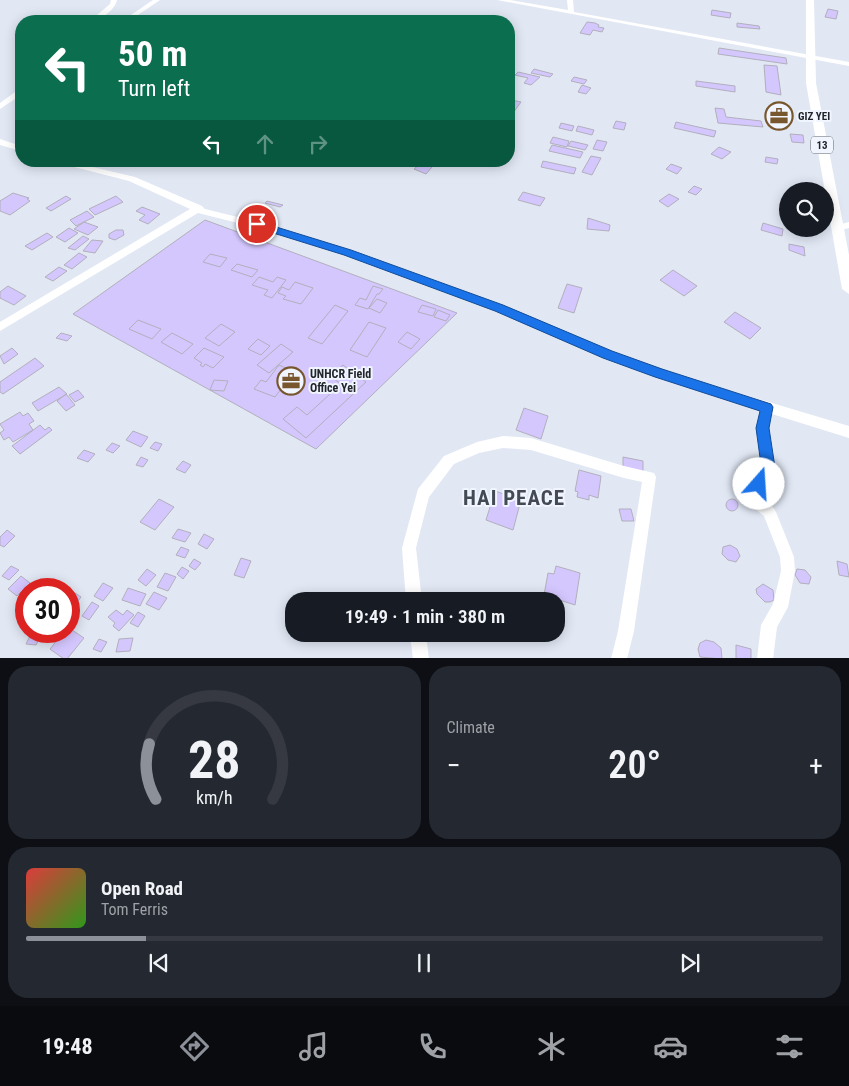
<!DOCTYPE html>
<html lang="en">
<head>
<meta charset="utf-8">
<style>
	:root { --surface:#171b24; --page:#242831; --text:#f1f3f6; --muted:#9ea1a6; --line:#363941; --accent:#8c9099 }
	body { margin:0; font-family:"Roboto Condensed",sans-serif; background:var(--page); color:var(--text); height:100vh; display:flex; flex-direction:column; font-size:19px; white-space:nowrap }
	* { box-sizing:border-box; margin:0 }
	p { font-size:16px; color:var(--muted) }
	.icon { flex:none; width:28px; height:28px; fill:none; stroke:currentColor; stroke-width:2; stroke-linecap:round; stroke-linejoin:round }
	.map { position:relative; height:658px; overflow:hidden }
	.details { display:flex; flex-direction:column; gap:8px; padding:8px; background:#0d0f14; flex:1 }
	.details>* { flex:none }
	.banner { position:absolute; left:15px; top:15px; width:500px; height:152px; border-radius:20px; box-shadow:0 2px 12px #0003; background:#0b6e4f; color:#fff; overflow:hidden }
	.tools { position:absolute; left:779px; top:182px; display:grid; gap:10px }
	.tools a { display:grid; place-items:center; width:55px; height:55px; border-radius:50%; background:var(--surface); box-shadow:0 2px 12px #0003; font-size:25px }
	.speed { position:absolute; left:15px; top:578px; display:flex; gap:10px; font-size:25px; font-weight:700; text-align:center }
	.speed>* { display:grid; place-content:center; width:65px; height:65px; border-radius:50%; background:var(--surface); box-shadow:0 2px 12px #0003; line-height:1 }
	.speed .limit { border:8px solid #d22; background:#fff; color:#111 }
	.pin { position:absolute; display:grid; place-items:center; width:42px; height:42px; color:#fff; margin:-21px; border:2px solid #fff; border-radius:50%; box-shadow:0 1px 5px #0007 }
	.me { position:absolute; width:55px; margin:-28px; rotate:19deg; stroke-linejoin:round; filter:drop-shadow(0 0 4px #0008) }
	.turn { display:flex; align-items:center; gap:18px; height:105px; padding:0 20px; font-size:22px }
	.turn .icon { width:65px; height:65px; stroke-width:2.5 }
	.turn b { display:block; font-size:35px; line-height:42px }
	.lanes { display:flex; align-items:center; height:48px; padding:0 20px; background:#0003; justify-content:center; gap:25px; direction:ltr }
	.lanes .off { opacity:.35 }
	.big { font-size:38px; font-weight:600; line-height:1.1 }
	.details .widget { flex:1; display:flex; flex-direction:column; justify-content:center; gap:8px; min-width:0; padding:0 18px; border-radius:20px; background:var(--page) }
	.details .dial { align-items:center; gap:0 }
	.dial svg { height:130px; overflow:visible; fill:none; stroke:var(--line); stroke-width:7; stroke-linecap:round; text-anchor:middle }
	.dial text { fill:var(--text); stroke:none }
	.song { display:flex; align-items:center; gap:15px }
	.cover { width:60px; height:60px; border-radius:8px; background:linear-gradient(135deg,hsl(0 70% 55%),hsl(110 70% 35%)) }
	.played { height:5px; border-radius:2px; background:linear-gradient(90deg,var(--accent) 15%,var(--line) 15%) }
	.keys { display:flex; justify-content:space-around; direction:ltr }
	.heat { display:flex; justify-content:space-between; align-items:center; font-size:28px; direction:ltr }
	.details .tiles { flex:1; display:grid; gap:8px; grid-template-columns:1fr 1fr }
	.widget:last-child { grid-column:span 2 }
	.trip { position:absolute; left:285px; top:592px; width:280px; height:50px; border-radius:20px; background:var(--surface); box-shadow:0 2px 12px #0003; font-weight:600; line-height:50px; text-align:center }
	.menu { display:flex; height:80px; justify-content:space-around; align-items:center; background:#090b0e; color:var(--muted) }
	.menu .icon { width:35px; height:35px }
	.menu .active { color:var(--accent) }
	.menu b { font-size:22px; color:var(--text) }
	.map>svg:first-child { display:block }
	.building { fill:#d4c7fe; stroke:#b2afbc }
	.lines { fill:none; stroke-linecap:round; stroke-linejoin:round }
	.minor { fill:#fff; fill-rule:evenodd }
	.major { fill:#fff; fill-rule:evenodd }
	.route { fill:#1a73e8; stroke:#114b97 }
	.labels { text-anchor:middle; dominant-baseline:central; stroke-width:4; stroke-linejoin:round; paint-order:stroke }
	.far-poi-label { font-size:11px; font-weight:bold; fill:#222529; stroke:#f0f5ff; text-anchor:start }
	.shield { fill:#f0f5ff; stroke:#606369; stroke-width:1 }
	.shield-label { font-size:11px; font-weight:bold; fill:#222529 }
	.poi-label { font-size:12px; font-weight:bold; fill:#222529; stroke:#f0f5ff; text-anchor:start }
	.near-district-label { font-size:21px; font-weight:bold; letter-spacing:1px; fill:#444a53; stroke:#f0f5ff }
</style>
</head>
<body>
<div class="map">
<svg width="849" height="659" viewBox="0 0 849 659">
	<rect width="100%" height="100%" fill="#e1e8f4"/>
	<path class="building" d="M 828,9 L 838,11 L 836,19 L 825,17 Z
		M 712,10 L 731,13 L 730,18 L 711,15 Z
		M 587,22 L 595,23 L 599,25 L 598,27 L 604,28 L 602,32 L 593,30 L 590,35 L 580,33 Z
		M 737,23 L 759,26 L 760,29 L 737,27 Z
		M 719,48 L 786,58 L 787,64 L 718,54 Z
		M 764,65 L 777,66 L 781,95 L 766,92 Z
		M 534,69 L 553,74 L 550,77 L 531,73 Z
		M 518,72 L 540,77 L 531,85 L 524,83 L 528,78 L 515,75 Z
		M 574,77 L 587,80 L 584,84 L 571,81 Z
		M 696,81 L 735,86 L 735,92 L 696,86 Z
		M 582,85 L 591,88 L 586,94 L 578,92 Z
		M 511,100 L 521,102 L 510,117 L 509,102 Z
		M 715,108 L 724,109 L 726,117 L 761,121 L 763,127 L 718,123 Z
		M 616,121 L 626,123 L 624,130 L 613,128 Z
		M 767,121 L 786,123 L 787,129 L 768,126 Z
		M 676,122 L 716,131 L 714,137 L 674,128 Z
		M 561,123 L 574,126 L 572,131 L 559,128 Z
		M 578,126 L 594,130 L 592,135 L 576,131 Z
		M 790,134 L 803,135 L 804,143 L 792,142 Z
		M 553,137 L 569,141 L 567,147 L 550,143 Z
		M 597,140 L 607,142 L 603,151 L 593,149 Z
		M 571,141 L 588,145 L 585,150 L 568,146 Z
		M 552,145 L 583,152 L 580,158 L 549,151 Z
		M 719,147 L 731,152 L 722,159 L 711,154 Z
		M 591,156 L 601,158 L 592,175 L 582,172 Z
		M 766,157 L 778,159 L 777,164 L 765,162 Z
		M 543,161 L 576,168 L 574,174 L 541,167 Z
		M 421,163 L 432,167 L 426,174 L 414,169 Z
		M 671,164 L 682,168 L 677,174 L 666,169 Z
		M 694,186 L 702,189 L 696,195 L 688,192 Z
		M 523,192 L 545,198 L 540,206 L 518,200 Z
		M 13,193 L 29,198 L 27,199 L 30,201 L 10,215 L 0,211 L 0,201 Z
		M 669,194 L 679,199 L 668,207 L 659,201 Z
		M 66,196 L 71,199 L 51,211 L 46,208 Z
		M 116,196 L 123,202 L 95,215 L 89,209 Z
		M 267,201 L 283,205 L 280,207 L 265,203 Z
		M 142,207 L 160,214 L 148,224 L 139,220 L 145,215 L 136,211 Z
		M 87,211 L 94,217 L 76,226 L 70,220 Z
		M 588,218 L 610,225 L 609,231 L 587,229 Z
		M 205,220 L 457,313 L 316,449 L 73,314 Z
		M 84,222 L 98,227 L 88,235 L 74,229 Z
		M 763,223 L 783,229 L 782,236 L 761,230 Z
		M 69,228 L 78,233 L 65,242 L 56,237 Z
		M 116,230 L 123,230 L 124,235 L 115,240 L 109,238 L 109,234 Z
		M 47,233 L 53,237 L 32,250 L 25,246 Z
		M 83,236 L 89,239 L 75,250 L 68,248 Z
		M 92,240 L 103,241 L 95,253 L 83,251 Z
		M 789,244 L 804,247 L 805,256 L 789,250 Z
		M 79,253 L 87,257 L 72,269 L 64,265 Z
		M 210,254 L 227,258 L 220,267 L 203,262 Z
		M 237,264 L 258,270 L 252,277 L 231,270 Z
		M 59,267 L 67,271 L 53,281 L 45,277 Z
		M 673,270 L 697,286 L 684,296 L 660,280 Z
		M 259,277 L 273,282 L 277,277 L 286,280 L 272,298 L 264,295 L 268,290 L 252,285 Z
		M 295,282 L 313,288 L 301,304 L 283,299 L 286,296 L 278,293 L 282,287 L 289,290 Z
		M 567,284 L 582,288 L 574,313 L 558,308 Z
		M 8,286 L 26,296 L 14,305 L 0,298 L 0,292 Z
		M 373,286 L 383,289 L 379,294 L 377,294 L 368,309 L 355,305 L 360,298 L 366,300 Z
		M 377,299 L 387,303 L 380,313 L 369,308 Z
		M 335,305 L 348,311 L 322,344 L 308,338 Z
		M 422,305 L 436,309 L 433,316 L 418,312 Z
		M 438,310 L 450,315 L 446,321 L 434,317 Z
		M 735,312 L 761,328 L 750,339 L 724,322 Z
		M 138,320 L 161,329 L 152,339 L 129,329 Z
		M 369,322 L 386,328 L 367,357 L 350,350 Z
		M 221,324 L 235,332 L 219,346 L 205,338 Z
		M 407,332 L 420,339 L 411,349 L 398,342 Z
		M 61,333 L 72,336 L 67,341 L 56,338 Z
		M 172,333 L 193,344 L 182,354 L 161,342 Z
		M 258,339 L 270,346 L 261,355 L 248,349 Z
		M 281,344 L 293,352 L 269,373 L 257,365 Z
		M 12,348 L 18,354 L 4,364 L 0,356 Z
		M 204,348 L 224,357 L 213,368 L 205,364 L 203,367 L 200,365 L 202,363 L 194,358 Z
		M 35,358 L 44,366 L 3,394 L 0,392 L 0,382 Z
		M 279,365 L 294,372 L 275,397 L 254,389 L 261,380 L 266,382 Z
		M 343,365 L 366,382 L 306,438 L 283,419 L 297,407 L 307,415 L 341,384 L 330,376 Z
		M 214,380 L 228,381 L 224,391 L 210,390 Z
		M 59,387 L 67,394 L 38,411 L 32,403 Z
		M 78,390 L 84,397 L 75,402 L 69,395 Z
		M 66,394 L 75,405 L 66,411 L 57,401 Z
		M 524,408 L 548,416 L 541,439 L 516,430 Z
		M 20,412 L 23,416 L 28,413 L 34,421 L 29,424 L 33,430 L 13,442 L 9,437 L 4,440 L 0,433 L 4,430 L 0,424 Z
		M 40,425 L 45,430 L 49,427 L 52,430 L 20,454 L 12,446 Z
		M 133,431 L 148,437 L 141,447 L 126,440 Z
		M 155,442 L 162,444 L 158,451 L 150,448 Z
		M 112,443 L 120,446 L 113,453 L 106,450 Z
		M 84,450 L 95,454 L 88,462 L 77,458 Z
		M 141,457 L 148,460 L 143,467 L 136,465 Z
		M 623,457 L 643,461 L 643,474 L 623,471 Z
		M 183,461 L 191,465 L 185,473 L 176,469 Z
		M 579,470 L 601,476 L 598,498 L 589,495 L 589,500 L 577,497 L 578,492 L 575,491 Z
		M 495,491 L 521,500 L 513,530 L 486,520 Z
		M 159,499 L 174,507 L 155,530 L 140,522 Z
		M726 505a6 6 0 1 1 12 0a6 6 0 1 1-12 0Z
		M 619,509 L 631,509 L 634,521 L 622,521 Z
		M 178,529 L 191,533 L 185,542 L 172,538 Z
		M 7,530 L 15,536 L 4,547 L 0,545 L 0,537 Z
		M 204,534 L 214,539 L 207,549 L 198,544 Z
		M 730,545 L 737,549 L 740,556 L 736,562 L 728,560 L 722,554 L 723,547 Z
		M 181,547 L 189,550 L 185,558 L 176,555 Z
		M 241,558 L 251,561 L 244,578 L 234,575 Z
		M 194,559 L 201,563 L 195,570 L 189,566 Z
		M 837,561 L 847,564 L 849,577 L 839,575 Z
		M 11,566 L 19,570 L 9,580 L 2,576 Z
		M 556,566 L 580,573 L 575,605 L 544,595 L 548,573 L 554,574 Z
		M 182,567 L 189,571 L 183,579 L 177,574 Z
		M 147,569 L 156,575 L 146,586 L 138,580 Z
		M 797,569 L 805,570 L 811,577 L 809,584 L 800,583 L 795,575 Z
		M 165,573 L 176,577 L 168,591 L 157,587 Z
		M 21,576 L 30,583 L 17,596 L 8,589 Z
		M 103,583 L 113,588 L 103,601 L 94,596 Z
		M 763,584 L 773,590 L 774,600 L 770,602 L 765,602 L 757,594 L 756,589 Z
		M 128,588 L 146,594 L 140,606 L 122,600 Z
		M 154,592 L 167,598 L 159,610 L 146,604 Z
		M 75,593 L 81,597 L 75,605 L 69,601 Z
		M 465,594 L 482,601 L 462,601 Z
		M 92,602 L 99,606 L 89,620 L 82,616 Z
		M 116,610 L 123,615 L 127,610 L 134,615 L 119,631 L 113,626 L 115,623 L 108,617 Z
		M 138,612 L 145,616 L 138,627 L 130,623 Z
		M 69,628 L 84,638 L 67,659 L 64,659 L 50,649 L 64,631 L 69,631 Z
		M 32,632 L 42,634 L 36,645 L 26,644 Z
		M 462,634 L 480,634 L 477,641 Z
		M 133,638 L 130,651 L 116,652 L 119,639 Z
		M 99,639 L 107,642 L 101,652 L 93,649 Z
		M 706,640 L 714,642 L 721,648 L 722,659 L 700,657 L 698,649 L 700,643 Z
		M 736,645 L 751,649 L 751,659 L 736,659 Z"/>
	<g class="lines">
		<path class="minor" d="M 111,0 L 117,0 C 115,10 100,21 90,21 L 110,4 Z
			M 153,0 L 160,0 L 129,21 L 122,21 Z
			M 497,0 L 510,0 L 568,10 L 567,0 L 573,0 L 574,12 L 849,62 L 849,66 Z
			M 18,90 L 21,90 L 21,95 L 0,109 L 0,103 Z
			M 0,139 L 21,146 L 21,151 L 0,145 Z
			M 51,161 L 67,161 L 135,177 L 202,206 L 205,209 L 279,227 L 351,250 L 503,305 L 612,352 L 661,370 L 849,426 L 849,438 L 772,414 L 769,428 L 776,474 L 763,492 C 765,501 772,504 776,512 L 794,557 L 795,571 L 788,607 L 777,627 L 773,659 L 757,659 L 761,625 L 773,604 L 781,571 L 780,557 L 764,516 L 754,508 L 749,492 L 754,480 L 762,472 L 757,428 L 760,410 L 655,377 L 604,358 L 495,311 L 343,254 L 274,232 L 198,213 L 0,331 L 0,322 L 190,209 L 129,181 Z
			M 849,222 L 849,228 L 838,231 L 833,228 L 835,226 Z
			M 503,436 L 531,438 L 624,466 L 654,473 L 656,477 L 634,631 L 627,659 L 611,659 L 618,631 L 642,482 L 624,478 L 531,450 L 503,448 L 479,453 L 454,464 L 429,497 L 416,548 L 422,601 L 406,601 L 402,548 L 418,489 L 444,456 L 477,442 Z
			M 410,634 L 426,634 L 429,659 L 413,659 Z"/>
		<path class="major" d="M 806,0 L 814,0 L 816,83 L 849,255 L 849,294 L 842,289 L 806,83 Z"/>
	</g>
	<path class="route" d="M 257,221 L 351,250 L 503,305 L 612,351 L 662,369 L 771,404 L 773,407 L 769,428 L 776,474 L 764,489 L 759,491 L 754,489 L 752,484 L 762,472 L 756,428 L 760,411 L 655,377 L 603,358 L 495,311 L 344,255 L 254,227 L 254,222 Z"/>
	<defs>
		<g id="office-ring" transform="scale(1.4375)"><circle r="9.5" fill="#f0f5ff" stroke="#79572e" stroke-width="1.5"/><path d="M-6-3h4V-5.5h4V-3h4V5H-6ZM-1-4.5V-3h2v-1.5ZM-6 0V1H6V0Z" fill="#79572e"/></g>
	</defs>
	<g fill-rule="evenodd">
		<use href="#office-ring" x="779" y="116"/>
		<use href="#office-ring" x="291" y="381"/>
	</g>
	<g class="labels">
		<g class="far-poi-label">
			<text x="798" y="116">GIZ YEI</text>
		</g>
		<rect class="shield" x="811" y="136.5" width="22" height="17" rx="4"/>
		<g class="shield-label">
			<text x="822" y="145">13</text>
		</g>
		<g class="poi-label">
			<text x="310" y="374">UNHCR Field<tspan x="310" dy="14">Office Yei</tspan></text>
		</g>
		<g class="near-district-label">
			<text x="514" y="498">HAI PEACE</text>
		</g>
	</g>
</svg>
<div class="tools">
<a><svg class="icon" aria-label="search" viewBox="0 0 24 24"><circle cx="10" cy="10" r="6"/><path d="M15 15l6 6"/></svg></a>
</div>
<div class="speed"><div class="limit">30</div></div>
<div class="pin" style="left:257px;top:224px;background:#d93025"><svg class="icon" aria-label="arrive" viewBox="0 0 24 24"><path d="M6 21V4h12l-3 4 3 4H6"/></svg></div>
<svg class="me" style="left:759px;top:484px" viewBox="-20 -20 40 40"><circle r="19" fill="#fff"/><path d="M0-13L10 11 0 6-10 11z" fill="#1a73e8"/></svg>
<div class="trip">19:49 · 1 min · 380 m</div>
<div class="banner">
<div class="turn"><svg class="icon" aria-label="left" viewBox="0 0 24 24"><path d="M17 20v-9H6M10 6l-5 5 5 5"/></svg><div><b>50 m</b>Turn left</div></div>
<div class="lanes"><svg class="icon" aria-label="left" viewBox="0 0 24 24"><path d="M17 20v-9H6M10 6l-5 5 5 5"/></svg><svg class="icon off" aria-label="ahead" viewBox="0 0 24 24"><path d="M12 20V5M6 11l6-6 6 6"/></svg><svg class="icon off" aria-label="right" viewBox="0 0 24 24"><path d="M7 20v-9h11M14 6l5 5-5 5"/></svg></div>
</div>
</div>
<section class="details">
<div class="tiles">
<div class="widget dial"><svg viewBox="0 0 100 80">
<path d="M14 69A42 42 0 1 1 86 69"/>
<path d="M14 69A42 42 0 0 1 10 35" stroke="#8c9099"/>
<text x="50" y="56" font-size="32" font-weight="700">28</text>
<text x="50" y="72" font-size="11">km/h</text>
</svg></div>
<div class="widget"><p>Climate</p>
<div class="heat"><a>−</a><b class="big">20°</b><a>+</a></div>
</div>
<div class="widget">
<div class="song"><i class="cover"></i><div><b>Open Road</b><p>Tom Ferris</p></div></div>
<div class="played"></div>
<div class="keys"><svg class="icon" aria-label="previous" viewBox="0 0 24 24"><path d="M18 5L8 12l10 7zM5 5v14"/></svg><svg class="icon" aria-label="pause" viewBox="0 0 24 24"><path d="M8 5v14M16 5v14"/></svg><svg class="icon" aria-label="next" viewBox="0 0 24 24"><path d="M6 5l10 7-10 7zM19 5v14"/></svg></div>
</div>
</div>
</section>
<nav class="menu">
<b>19:48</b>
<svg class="icon active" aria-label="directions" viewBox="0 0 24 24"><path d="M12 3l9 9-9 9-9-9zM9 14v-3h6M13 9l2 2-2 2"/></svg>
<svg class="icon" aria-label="music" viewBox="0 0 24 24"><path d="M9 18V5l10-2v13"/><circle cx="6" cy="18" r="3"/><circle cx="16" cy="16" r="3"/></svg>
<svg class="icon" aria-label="phone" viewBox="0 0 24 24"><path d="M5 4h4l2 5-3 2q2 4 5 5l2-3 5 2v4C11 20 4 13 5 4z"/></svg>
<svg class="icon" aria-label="climate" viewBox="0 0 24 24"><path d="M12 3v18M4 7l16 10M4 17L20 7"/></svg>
<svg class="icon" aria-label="car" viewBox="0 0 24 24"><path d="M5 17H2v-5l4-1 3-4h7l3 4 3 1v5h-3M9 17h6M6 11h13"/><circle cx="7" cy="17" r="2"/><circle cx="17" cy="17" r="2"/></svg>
<svg class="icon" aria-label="filters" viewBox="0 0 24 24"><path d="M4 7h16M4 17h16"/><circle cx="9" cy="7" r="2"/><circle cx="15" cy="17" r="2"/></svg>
</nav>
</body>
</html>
